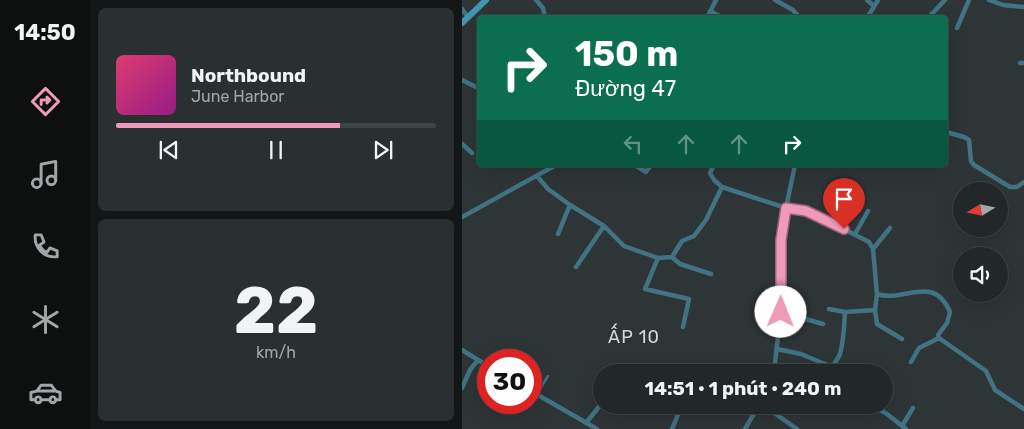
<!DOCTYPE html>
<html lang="vi">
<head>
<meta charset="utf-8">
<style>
	:root { --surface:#222829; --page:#2a3031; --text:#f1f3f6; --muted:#a2a6a8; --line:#3f4446; --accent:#ef9ab8 }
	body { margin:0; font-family:Rubik,sans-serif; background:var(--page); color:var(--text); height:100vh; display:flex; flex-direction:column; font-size:19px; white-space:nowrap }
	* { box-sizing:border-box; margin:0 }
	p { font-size:16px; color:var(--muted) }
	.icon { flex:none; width:28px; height:28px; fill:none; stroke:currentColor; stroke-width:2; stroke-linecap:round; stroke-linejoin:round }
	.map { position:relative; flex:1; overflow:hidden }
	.drawer { display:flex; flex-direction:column; gap:8px; padding:8px; background:#131617; width:372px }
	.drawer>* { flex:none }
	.hud { position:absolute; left:15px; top:15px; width:471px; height:152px; border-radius:5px; box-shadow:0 5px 20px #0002,0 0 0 1px var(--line); background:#0b6e4f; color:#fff; overflow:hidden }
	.needle { width:32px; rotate:260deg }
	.controls { position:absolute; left:491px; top:182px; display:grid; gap:10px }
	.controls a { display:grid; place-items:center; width:55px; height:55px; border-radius:50%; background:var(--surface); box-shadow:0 5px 20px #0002,0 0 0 1px var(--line); font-size:25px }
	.speed { position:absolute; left:15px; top:349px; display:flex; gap:10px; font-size:25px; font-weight:700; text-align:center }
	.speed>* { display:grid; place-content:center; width:65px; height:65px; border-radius:50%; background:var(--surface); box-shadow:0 5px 20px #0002,0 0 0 1px var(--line); line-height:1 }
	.speed .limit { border:8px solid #d22; background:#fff; color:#111 }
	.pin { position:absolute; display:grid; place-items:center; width:42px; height:42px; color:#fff; margin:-51px -21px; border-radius:50% 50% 50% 0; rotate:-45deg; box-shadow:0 0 5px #0007 }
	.pin .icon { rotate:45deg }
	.me { position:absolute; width:55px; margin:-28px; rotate:1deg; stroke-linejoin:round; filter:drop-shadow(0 0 4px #0008) }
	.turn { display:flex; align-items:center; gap:18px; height:105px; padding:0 15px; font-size:22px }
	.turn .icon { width:65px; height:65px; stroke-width:2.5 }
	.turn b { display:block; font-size:35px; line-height:42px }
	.lanes { display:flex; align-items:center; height:48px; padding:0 15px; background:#0003; justify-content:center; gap:25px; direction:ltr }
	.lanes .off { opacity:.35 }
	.drawer .card { flex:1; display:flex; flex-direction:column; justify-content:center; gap:8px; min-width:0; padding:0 18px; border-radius:8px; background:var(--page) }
	.drawer .dial { align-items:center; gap:0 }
	.dial b { font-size:65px; line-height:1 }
	.song { display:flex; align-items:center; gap:15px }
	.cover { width:60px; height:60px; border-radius:8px; background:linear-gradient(135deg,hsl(340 70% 55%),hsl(310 70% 35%)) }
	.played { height:5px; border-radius:2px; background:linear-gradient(90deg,var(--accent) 70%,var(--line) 70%) }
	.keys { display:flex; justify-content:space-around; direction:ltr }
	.trip { position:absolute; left:131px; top:364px; width:300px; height:50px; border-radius:25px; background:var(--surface); box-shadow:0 5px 20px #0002,0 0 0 1px var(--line); font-weight:700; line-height:50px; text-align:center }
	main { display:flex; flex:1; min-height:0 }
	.menu { display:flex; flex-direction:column; width:90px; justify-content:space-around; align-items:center; background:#0e1010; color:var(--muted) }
	.menu .icon { width:35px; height:35px }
	.menu .on { color:var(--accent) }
	.menu b { font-size:22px; color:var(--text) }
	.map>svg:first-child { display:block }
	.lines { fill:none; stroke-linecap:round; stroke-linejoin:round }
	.lane { stroke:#427383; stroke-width:2.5 }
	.street { stroke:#427383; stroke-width:4.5 }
	.secondary { stroke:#4296af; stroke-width:6 }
	.route-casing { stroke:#9b6478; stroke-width:12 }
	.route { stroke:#ef9ab8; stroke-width:9 }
	.labels { text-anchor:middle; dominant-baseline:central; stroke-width:5; stroke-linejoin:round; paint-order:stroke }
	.neighbourhood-label { font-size:18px; letter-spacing:1px; fill:#cfd8db; stroke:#2e3537 }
</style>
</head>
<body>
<main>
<nav class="menu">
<b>14:50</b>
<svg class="icon on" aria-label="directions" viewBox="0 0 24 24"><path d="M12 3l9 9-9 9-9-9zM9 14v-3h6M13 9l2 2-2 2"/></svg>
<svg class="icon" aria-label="music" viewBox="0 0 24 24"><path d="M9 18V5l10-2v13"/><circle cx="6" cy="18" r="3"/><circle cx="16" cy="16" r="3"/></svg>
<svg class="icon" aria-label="phone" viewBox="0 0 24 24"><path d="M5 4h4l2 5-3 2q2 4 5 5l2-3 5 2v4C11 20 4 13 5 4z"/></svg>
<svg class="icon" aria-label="climate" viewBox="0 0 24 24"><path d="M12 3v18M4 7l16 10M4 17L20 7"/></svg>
<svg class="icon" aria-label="car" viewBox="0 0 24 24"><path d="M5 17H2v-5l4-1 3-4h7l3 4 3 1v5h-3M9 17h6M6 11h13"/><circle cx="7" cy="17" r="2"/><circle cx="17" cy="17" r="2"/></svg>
</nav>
<section class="drawer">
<div class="card">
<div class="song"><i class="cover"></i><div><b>Northbound</b><p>June Harbor</p></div></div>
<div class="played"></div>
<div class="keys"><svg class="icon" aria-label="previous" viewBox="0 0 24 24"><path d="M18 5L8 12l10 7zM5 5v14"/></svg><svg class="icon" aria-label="pause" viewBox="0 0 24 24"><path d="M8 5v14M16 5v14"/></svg><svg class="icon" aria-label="next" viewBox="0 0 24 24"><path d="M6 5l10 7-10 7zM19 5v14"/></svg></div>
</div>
<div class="card dial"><b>22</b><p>km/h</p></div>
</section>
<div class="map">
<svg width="562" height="429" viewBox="0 0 562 429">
	<rect width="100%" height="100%" fill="#2e3537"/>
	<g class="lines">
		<path class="lane" d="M 75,394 L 86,376"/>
		<path class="street" d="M 74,0 L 81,8 L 83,18
			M 313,0 L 331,10 L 338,18
			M 405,0 L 412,6
			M 527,0 L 541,5 L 562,7
			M 0,9 L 6,17
			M 248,11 L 261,18
			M 245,18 L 254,0
			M 405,18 L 416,0
			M 466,18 L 483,0
			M 495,28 L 507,0
			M 558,63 L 562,63
			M 0,80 L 18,89
			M 484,132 L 502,137 L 507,140 L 509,161 L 512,165 L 548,187 L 555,187 L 562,182
			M 0,144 L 10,153
			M 173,165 L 184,172 L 189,165
			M 252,165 L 248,173 L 252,180 L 260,187 L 324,208 L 344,211 L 372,224 L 407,242 L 411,249 L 415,294 C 443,303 471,273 488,312 L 485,323 L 476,335 L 477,338 L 524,371 L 533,390 L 562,409
			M 75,176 L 86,189 L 108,205 L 142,226 L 162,246 L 196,258 L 210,257 L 220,241 L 232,236 L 244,220 L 260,187
			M 0,217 L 94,165
			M 96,234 L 108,205
			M 393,234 L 406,211
			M 411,249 L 428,228
			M 210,257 L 218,264 L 249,274
			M 196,258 L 183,289 L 227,299 L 221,327
			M 114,267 L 142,226
			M 415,294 L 413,310 L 415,324 L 440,339
			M 367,309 L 383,312 L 413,310
			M 319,312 L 361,324
			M 315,349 L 339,354 L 370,367
			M 0,350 L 26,366
			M 449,362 L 457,348 L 477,338
			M 162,372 L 167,366 L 188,372
			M 312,372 L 320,302 L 318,265 L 320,227 L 333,165
			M 369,372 C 370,365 375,361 378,354 C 382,340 382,326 383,312
			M 0,388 L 8,370 L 16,360
			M 69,391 L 135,429
			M 301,405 L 335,429
			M 410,405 L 425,414 L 444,429
			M 124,423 L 140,403
			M 440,426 L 451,408
			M 210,429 L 220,405
			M 283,429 L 297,405"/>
		<path class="secondary" d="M 0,23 L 24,0"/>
	</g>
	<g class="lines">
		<g class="route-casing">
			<path id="route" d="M 319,312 L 319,240 L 324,208 L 344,211 L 382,229"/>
		</g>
		<use href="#route" class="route"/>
	</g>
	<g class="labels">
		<g class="neighbourhood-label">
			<text x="172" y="337">ẤP 10</text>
		</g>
	</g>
</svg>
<div class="controls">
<a><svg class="needle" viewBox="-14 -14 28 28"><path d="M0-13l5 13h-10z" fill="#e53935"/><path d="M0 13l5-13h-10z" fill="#a2a6a8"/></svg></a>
<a><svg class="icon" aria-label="sound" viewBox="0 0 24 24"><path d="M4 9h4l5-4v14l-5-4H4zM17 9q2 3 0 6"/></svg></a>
</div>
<div class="speed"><div class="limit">30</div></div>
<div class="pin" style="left:382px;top:229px;background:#d93025"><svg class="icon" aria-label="arrive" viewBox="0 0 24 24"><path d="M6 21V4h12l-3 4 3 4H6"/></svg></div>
<svg class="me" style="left:319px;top:312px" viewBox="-20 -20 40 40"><circle r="19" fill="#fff"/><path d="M0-13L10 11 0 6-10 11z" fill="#ef9ab8"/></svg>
<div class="trip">14:51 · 1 phút · 240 m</div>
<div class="hud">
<div class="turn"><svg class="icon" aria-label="right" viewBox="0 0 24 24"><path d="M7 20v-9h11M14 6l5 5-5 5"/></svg><div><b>150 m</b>Đường 47</div></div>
<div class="lanes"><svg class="icon off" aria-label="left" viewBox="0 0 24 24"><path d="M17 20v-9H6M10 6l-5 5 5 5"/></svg><svg class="icon off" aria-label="ahead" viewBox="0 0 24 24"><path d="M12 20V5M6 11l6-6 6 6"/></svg><svg class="icon off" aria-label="ahead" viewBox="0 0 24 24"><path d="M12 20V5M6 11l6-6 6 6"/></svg><svg class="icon" aria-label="right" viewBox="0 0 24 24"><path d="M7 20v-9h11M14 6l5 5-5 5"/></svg></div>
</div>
</div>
</main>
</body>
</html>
